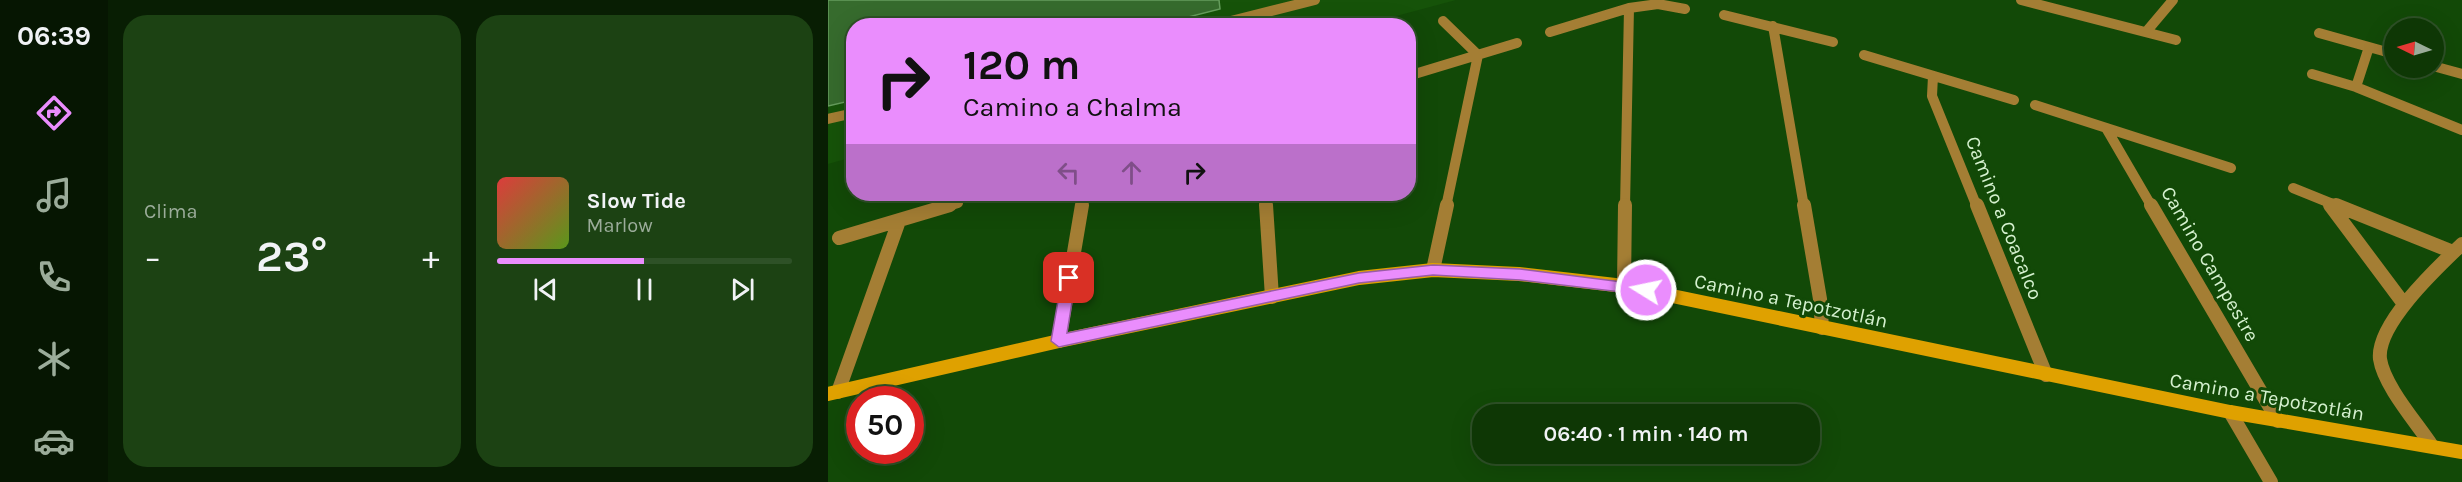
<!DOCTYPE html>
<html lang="es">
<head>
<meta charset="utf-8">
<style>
	:root { --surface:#0e3705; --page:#1c4213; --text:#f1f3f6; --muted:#9bac9a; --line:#2e5127; --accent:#ea8dfd }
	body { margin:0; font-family:Karla,sans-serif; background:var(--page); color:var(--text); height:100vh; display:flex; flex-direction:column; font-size:22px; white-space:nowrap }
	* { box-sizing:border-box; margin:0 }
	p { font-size:20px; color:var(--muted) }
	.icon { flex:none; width:33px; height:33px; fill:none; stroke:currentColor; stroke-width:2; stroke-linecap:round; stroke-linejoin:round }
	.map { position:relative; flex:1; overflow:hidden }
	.details { display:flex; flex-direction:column; gap:15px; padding:15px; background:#081e03; width:720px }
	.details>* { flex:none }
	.top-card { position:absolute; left:18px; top:18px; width:570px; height:183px; border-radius:24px; box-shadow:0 6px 24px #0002,0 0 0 2px var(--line); background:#ea8dfd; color:#111; overflow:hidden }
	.needle { width:39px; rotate:275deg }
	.controls { position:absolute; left:1556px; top:18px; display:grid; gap:12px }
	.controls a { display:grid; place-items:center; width:60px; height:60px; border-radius:50%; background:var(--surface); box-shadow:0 6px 24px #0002,0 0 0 2px var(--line); font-size:30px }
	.speed { position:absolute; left:18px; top:386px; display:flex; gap:12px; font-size:30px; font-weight:700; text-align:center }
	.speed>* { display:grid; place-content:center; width:78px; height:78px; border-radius:50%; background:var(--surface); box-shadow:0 6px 24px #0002,0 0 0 2px var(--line); line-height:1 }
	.speed .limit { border:9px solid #d22; background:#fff; color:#111 }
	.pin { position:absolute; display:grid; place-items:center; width:51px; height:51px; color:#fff; margin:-26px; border-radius:12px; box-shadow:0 3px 9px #0006 }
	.me { position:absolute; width:66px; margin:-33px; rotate:280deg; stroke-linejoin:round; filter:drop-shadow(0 0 4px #0008) }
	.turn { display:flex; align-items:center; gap:21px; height:126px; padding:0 18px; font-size:27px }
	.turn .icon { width:78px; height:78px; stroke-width:2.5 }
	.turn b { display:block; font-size:42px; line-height:51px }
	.lanes { display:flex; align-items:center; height:57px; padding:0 18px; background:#0003; justify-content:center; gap:30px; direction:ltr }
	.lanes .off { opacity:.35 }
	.big { font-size:45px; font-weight:600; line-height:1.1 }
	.details .widget { flex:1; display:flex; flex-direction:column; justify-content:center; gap:9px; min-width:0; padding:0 21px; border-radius:24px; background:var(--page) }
	.song { display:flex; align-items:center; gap:18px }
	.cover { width:72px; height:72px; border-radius:9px; background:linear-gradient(135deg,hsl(0 70% 55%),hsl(90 70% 35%)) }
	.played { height:6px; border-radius:3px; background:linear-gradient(90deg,var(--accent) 50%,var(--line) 50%) }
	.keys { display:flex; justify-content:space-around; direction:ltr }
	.heat { display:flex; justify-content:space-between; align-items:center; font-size:33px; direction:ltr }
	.details .tiles { flex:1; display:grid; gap:15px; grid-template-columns:repeat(2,1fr) }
	.trip { position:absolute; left:644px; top:404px; width:348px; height:60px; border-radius:24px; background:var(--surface); box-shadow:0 6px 24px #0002,0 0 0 2px var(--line); font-weight:600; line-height:60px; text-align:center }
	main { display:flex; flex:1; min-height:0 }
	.tab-bar { display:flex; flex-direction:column; width:108px; justify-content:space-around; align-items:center; background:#061602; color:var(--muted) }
	.tab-bar .icon { width:42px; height:42px }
	.tab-bar .current { color:var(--accent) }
	.tab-bar b { font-size:27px; color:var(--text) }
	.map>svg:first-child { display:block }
	.built { fill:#165309 }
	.building { fill:#366b2d; stroke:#669d5d; stroke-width:1.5 }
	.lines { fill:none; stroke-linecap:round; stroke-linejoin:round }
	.lane { stroke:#a47e34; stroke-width:10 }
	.street-far1 { stroke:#a47e34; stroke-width:10 }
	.street { stroke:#a47e34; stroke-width:14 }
	.secondary { stroke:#dfa100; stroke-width:14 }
	.route { fill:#ea8dfd; stroke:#985ca4; stroke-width:1.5 }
	.labels { text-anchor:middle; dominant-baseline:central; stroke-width:6; stroke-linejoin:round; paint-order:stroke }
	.street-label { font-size:20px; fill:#d5f1cf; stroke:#124907 }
</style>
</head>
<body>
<main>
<nav class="tab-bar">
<b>06:39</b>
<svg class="icon current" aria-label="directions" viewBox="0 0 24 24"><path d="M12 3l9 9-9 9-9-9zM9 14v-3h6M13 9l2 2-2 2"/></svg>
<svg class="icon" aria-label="music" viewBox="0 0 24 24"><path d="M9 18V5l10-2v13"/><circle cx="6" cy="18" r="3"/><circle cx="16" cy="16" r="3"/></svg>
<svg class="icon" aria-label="phone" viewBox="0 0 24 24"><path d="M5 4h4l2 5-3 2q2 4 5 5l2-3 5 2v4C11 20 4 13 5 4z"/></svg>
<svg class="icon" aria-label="climate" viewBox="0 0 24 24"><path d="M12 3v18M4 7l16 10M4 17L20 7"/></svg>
<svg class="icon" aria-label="car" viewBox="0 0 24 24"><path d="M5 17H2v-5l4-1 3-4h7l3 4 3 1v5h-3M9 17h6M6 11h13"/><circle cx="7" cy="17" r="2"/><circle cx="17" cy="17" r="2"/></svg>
</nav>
<section class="details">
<div class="tiles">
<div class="widget"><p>Clima</p>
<div class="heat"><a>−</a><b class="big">23°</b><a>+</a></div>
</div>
<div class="widget">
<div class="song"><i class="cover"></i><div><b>Slow Tide</b><p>Marlow</p></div></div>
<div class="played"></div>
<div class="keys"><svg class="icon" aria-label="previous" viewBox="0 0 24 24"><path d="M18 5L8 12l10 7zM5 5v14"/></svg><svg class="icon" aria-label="pause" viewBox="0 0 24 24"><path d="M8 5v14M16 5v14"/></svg><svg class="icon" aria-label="next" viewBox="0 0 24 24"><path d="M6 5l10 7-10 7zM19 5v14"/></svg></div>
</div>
</div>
</section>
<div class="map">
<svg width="1634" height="482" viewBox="0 0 1634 482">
	<rect width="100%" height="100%" fill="#124907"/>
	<path class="built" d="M 0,0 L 628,0 L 531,26 L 26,26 L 25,157 L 0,164 Z"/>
	<path class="building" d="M 0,0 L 391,0 L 392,9 L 325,26 L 26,26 L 26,100 L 0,106 Z"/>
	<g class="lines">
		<path class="lane" d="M 383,26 L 487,0
			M 0,119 L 26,113"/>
		<path class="street-far1" d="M 1193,0 L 1348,40
			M 896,15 L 1005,42
			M 615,21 L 650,55 L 618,207
			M 945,26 L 976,207
			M 722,32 L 801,8 L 830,4 L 857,9
			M 1318,32 L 1345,0
			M 1491,33 L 1566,54
			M 1036,55 L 1186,100
			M 1605,66 L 1634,74
			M 1484,74 L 1528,87 L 1634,130
			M 580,76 L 689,43
			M 1105,76 L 1104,96 L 1149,207
			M 1528,87 L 1541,47
			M 1207,105 L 1403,168
			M 1278,128 L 1324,207
			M 1465,188 L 1512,207
			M 437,194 L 438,207
			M 1501,204 L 1503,207
			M 117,207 L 130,203
			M 254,207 L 256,194
			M 797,207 L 801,8"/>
		<path class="street" d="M 438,205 L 444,297
			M 976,205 L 992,299 L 994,328
			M 1149,205 L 1218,375
			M 1323,205 L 1450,421
			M 1502,205 L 1576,304
			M 1508,205 L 1625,252
			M 11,238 L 122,205
			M 605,270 L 619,205
			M 796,286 L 797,205
			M 231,341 L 254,205
			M 10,392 L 71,221
			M 1402,412 L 1443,482
			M 1604,446 C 1589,423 1556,386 1552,359 C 1548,324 1611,266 1634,244"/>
		<path class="secondary" d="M 0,394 L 231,341 L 531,278 L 605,270 L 691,274 L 796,286 L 1402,412 L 1634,452"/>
	</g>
	<path class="route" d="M 605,265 L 692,269 L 818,285 L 825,290 L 818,295 L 692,280 L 605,275 L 531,283 L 231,347 L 223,341 L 234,278 L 241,273 L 248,278 L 239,333 L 531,273 Z"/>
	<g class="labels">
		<g class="street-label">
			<text transform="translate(1176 218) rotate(68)">Camino a Coacalco</text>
			<text transform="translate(1382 264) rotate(60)">Camino Campestre</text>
			<text transform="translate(963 301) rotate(12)">Camino a Tepotzotlán</text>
			<text transform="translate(1439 397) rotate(10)">Camino a Tepotzotlán</text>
		</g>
	</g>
</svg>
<div class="controls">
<a><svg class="needle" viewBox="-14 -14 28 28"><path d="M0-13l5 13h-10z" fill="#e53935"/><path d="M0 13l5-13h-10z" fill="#9bac9a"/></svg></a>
</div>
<div class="speed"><div class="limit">50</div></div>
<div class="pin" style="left:241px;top:278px;background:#d93025"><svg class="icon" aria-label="arrive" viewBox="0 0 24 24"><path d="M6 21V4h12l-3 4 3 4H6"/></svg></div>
<svg class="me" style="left:818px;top:290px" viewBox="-20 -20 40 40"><circle r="17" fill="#ea8dfd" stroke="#fff" stroke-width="3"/><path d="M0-11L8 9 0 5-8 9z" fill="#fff"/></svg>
<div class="trip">06:40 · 1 min · 140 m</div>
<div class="top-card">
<div class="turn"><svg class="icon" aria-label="right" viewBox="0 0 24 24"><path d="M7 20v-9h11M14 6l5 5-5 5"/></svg><div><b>120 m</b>Camino a Chalma</div></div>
<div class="lanes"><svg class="icon off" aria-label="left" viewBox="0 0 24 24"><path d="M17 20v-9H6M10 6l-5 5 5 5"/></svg><svg class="icon off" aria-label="ahead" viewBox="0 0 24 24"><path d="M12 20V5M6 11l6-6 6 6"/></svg><svg class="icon" aria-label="right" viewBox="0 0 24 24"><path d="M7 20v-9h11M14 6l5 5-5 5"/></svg></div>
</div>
</div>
</main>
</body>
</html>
